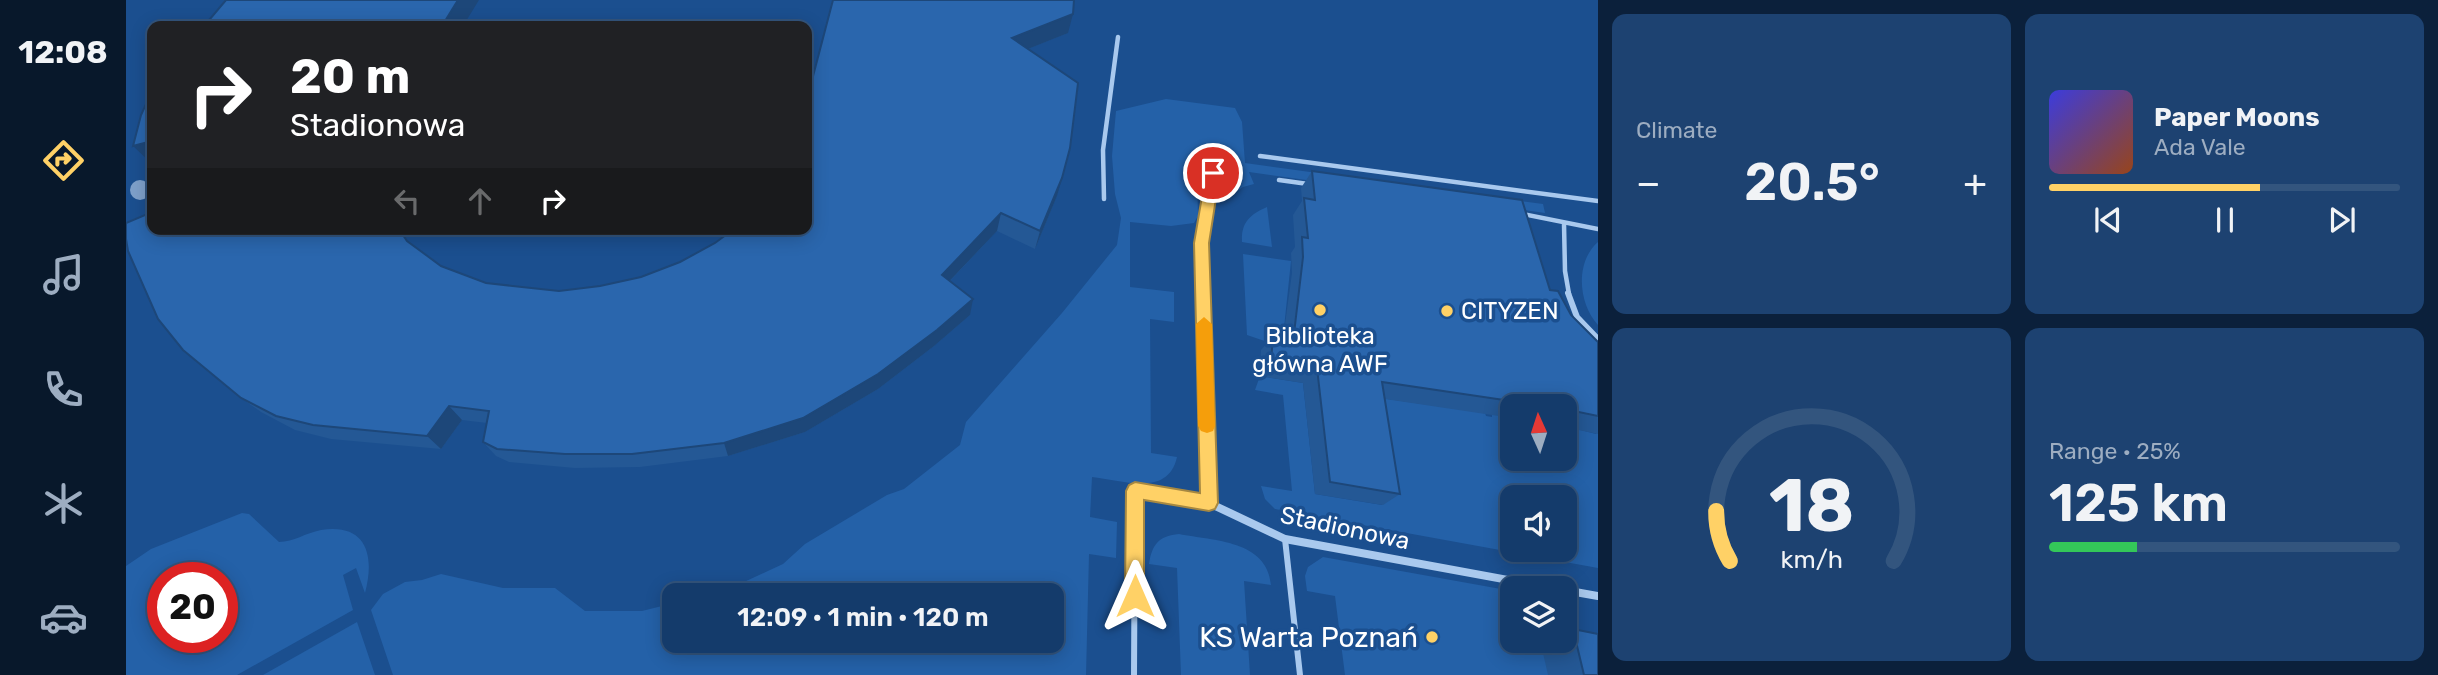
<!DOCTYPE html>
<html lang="en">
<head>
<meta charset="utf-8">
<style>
	:root { --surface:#143b6b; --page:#1d4271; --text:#f1f3f6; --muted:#9dadc1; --line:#33557e; --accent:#ffd166 }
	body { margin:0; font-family:Rubik,sans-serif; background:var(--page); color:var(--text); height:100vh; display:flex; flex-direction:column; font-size:26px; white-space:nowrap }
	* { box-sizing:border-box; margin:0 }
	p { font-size:23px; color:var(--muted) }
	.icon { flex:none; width:38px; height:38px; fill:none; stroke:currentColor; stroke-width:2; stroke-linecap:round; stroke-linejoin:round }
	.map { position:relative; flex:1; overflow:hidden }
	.side { display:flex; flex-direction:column; gap:14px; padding:14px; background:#0b203b; width:840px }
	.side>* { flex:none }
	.hud { position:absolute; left:21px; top:21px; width:665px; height:214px; border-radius:14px; box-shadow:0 4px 18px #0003,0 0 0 2px var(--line); background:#202124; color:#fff; overflow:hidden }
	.needle { width:46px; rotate:357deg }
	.fabs { position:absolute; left:1374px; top:394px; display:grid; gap:14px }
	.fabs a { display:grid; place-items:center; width:77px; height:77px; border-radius:14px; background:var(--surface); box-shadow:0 4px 18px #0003,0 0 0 2px var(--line); font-size:35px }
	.speed { position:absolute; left:21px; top:562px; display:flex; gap:14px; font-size:35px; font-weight:700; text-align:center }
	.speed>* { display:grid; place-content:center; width:91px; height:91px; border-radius:50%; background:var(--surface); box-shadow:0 4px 18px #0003,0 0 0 2px var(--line); line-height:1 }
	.speed .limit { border:10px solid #d22; background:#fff; color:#111 }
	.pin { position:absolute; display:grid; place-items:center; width:60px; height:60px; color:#fff; margin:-30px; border:4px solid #fff; border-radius:50%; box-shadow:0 2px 7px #0007 }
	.me { position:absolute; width:77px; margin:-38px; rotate:0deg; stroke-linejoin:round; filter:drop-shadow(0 0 5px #0008) }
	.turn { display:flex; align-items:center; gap:24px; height:147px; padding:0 28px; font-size:32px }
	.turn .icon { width:91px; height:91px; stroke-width:2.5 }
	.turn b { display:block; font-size:49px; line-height:60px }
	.lanes { display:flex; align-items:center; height:66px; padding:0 28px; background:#0003; justify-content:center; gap:35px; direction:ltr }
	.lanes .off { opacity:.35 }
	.big { font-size:52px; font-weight:600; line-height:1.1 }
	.side .card { flex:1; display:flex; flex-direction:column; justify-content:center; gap:10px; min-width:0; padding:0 24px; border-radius:14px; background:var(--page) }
	.side .dial { align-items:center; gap:0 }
	.dial svg { height:182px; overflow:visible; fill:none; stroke:var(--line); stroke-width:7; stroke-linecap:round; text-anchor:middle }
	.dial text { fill:var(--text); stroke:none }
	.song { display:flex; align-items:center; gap:21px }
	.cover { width:84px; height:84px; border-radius:10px; background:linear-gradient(135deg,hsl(240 70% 55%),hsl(20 70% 35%)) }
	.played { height:7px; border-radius:4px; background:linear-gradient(90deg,var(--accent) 60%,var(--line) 60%) }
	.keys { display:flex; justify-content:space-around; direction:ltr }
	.heat { display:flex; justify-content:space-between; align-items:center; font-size:38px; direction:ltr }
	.charge { height:10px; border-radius:5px; background:linear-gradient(90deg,#34c759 25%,var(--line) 0) }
	.side .tiles { flex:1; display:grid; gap:14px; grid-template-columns:repeat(2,1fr) }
	.trip { position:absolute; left:536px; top:583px; width:402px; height:70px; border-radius:14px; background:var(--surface); box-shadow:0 4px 18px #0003,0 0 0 2px var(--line); font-weight:600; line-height:70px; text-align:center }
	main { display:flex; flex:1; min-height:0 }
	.dock { display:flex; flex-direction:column; width:126px; justify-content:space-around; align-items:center; background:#08182b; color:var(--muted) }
	.dock .icon { width:49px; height:49px }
	.dock .active { color:var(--accent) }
	.dock b { font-size:32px; color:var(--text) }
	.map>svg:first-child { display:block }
	.green { fill:#2461a8; fill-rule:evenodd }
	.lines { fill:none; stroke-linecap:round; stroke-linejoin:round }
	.service-far1 { stroke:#a9c9ee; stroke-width:4.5 }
	.service { stroke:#a9c9ee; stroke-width:6 }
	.minor { stroke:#a9c9ee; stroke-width:8 }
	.tree { fill:#7ea0ca }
	.wall { fill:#245895 }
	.shaded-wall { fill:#1d4779 }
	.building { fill:#2a66ad; stroke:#1d4779; stroke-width:2 }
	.route { fill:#ffd166; stroke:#a68842; stroke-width:2 }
	.slow { fill:#f59e0b }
	.poi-dot { fill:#ffd166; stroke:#1b4f8f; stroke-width:2.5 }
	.labels { text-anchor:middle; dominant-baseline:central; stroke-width:7; stroke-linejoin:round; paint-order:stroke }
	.poi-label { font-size:24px; fill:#fff; stroke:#1b4f8f; text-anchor:start }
	.street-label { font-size:24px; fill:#fff; stroke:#1b4f8f }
	.near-poi-label { font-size:28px; fill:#fff; stroke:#1b4f8f; text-anchor:end }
</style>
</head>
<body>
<main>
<nav class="dock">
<b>12:08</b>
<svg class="icon active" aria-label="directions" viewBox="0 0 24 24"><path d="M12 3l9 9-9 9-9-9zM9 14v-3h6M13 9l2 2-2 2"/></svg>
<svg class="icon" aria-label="music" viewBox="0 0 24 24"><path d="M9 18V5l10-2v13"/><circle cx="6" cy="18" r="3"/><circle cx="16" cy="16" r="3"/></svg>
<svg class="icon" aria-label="phone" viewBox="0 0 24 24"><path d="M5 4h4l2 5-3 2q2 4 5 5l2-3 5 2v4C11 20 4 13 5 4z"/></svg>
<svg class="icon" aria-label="climate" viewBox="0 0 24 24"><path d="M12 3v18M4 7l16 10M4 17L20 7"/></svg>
<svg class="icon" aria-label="car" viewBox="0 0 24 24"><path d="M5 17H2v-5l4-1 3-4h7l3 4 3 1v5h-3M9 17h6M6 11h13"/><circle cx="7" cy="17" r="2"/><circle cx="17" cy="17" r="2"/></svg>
</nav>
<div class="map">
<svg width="1472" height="675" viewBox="0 0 1472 675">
	<rect width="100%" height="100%" fill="#1b4f8f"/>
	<path class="green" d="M 1040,99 L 1109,108 L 1116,122 L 1119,163 L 1417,204 L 1419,213 L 1123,172 L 1128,184 L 1117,187 L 1097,201 L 1097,173 L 1071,172 L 1072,216 L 1068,223 L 1045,226 L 1004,222 L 1004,287 L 1048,292 L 1048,322 L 1024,319 L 1025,453 L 1051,457 C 1042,498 996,480 966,477 L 964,517 L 991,522 L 990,558 L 963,554 L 960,675 L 267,675 L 245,610 L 257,594 L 279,582 L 296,580 L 315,574 L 377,588 L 429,588 L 459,611 L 516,611 L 548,603 L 548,640 L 926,640 L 926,595 L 578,595 L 603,589 L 657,564 L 679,544 L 761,495 L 778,489 L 834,445 L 840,422 L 936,313 L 991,245 L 995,218 L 989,194 L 986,156 L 990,111 Z
		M 1141,207 L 1146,247 L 1116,242 C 1115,223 1123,215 1141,207 Z
		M 1472,242 L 1472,325 C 1452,303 1449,262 1472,242 Z
		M 1117,254 L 1165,261 L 1156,347 L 1121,335 Z
		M 1134,376 L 1177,383 L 1189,494 L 1256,505 L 1241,396 L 1359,413 L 1360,416 L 1366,417 L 1366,414 L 1386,417 L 1386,458 L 1438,458 L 1439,426 L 1470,434 L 1472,431 L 1472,568 L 1149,509 L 1139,499 L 1135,486 L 1166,491 L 1157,395 L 1129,390 ZM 1386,497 L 1438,497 L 1438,550 L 1386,550 Z
		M 116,513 L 123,514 L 153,542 C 168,542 179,533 195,530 C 241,523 249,556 239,593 L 230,568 L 217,575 L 227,610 L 111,675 L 0,675 L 0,566 L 25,549 ZM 37,578 L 96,578 L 96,637 L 37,637 Z
		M 1053,534 C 1088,541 1141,540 1145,585 L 1118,581 L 1124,675 L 1055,675 L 1051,568 L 1023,564 C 1026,544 1033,536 1053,534 Z
		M 1197,557 L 1386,591 L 1386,640 L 1420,641 L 1472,675 L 1219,675 L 1209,596 L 1181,591 L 1179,576 L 1182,567 Z
		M 231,622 L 249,675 L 137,675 Z"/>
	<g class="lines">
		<path class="service-far1" d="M 1134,156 L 1472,201
			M 1153,180 L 1182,184
			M 978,199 L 977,150 L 992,37
			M 1397,214 L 1472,229
			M 1438,224 L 1439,271 L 1443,294
			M 1077,294 L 1075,243 L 1087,173"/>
		<path class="service" d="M 1077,293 L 1083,503
			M 1442,293 L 1451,317 L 1472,339
			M 1159,539 L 1174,675
			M 1008,675 L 1009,491"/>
		<path class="minor" d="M 1009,491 L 1083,503 L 1159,539 L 1426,588
			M 1438,590 L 1472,596"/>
	</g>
	<circle class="tree" cx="14" cy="190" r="10"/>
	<path class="wall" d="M 942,33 L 902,49 L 931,196 L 909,249 L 871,231 L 824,281 L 844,315 L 808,346 L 752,389 L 679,432 L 602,456 L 514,467 L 449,468 L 383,462 L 370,456 L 357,442 L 361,423 L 336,420 L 315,449 L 205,439 L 169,430 L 135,412 L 115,398 L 282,241 L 315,266 L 360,283 L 433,291 L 474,286 L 515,277 L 681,229 L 681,99 Z
		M 1186,171 L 1424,290 L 1445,315 L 1472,342 L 1472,434 L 1438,427 L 1438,406 L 1386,406 L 1386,418 L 1259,399 L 1274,494 L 1257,505 L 1189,494 L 1177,383 L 1134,376 L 1135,350 L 1147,336 L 1157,339 L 1166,273 L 1165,253 L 1169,247 L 1167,215 L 1176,201 L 1175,188 Z
		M 1447,629 L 1472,675 L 1422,675 L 1414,640 L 1438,640 L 1438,632 Z"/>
	<path class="shaded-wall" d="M 332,0 L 353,0 L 337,26 L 316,26 Z
		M 947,14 L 942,33 L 882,57 L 886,38 Z
		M 26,141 L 26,164 L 7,146 Z
		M 936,178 L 931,196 L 909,249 L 914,231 Z
		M 875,213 L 871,231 L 813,292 L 816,275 Z
		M 847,299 L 844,315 L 808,346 L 752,389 L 679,432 L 602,456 L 598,443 Z
		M 323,406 L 336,420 L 315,449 L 301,436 Z"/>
	<path class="building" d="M 100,0 L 332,0 L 316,26 L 78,26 Z
		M 707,0 L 948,0 L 947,14 L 886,38 L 952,83 L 944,148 L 936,178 L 914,231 L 875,213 L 816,275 L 847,299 L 811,330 L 752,374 L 677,418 L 598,443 L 506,454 L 439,454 L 371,449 L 357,442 L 363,411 L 323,406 L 301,436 L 187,425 L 150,416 L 115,398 L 57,350 L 32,319 L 2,251 L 0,239 L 0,223 L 26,212 L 26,229 L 273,229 L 281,241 L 315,266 L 360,283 L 433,291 L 474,286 L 515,277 L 554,262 L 589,243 L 608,229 L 681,229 L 681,99 Z
		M 26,91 L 26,141 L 7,146 L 15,115 Z
		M 1186,171 L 1396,200 L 1424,290 L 1432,291 L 1445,315 L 1472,342 L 1472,416 L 1438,409 L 1438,406 L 1418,406 L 1256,382 L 1274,494 L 1204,482 L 1191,368 L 1145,362 L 1147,336 L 1167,342 L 1177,257 L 1176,237 L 1182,238 L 1178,198 L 1189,200 Z
		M 1447,629 L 1472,634 L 1472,675 L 1458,675 Z"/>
	<path class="route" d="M 1087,167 L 1094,173 L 1083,243 L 1092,503 L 1089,509 L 1083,511 L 1018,500 L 1018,596 L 1015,603 L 1009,606 L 1002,603 L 999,596 L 1000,491 L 1003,485 L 1009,482 L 1074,493 L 1068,243 L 1080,173 Z"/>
	<path class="slow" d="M 1078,317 L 1086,324 L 1089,426 L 1087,431 L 1081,433 L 1075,431 L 1072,426 L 1070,324 Z"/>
	<g class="poi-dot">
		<circle cx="1194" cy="310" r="7"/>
		<circle cx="1321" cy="311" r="7"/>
		<circle cx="1306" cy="637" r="7"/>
	</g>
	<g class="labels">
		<g class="poi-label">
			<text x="1335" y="311">CITYZEN</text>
			<text x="1194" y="336" text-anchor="middle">Biblioteka<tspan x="1194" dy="28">główna AWF</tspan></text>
		</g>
		<g class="street-label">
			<text transform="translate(1219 528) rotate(12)">Stadionowa</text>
		</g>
		<g class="near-poi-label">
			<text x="1292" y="637">KS Warta Poznań</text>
		</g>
	</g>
</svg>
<div class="fabs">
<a><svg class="needle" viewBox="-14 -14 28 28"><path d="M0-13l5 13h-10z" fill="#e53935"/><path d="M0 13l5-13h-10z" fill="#9dadc1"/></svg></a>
<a><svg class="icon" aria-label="sound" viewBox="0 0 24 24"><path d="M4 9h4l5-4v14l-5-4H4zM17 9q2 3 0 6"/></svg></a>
<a><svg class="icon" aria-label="layers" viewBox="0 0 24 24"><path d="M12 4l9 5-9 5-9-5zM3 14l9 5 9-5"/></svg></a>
</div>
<div class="speed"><div class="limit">20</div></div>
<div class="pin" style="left:1087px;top:173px;background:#d93025"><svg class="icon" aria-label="arrive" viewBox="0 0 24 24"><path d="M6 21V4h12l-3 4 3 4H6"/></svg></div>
<svg class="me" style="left:1009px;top:596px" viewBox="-20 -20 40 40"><path d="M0-17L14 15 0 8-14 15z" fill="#ffd166" stroke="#fff" stroke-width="4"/></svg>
<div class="trip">12:09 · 1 min · 120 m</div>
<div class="hud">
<div class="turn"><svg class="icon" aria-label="right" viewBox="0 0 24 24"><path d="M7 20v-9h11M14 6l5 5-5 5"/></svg><div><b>20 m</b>Stadionowa</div></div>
<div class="lanes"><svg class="icon off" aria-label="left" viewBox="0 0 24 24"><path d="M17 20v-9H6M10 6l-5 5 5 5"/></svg><svg class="icon off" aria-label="ahead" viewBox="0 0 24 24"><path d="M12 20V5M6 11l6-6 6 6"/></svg><svg class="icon" aria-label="right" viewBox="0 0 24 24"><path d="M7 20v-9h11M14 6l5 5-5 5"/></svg></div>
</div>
</div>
<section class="side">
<div class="tiles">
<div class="card"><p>Climate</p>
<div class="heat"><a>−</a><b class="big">20.5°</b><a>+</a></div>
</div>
<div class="card">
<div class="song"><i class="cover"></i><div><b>Paper Moons</b><p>Ada Vale</p></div></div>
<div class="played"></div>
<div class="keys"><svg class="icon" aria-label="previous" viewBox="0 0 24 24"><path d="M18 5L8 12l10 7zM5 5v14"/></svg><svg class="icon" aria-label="pause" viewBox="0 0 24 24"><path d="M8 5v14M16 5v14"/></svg><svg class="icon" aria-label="next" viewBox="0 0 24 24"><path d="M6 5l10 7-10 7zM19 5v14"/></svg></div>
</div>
<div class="card dial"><svg viewBox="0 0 100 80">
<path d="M14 69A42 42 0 1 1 86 69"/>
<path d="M14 69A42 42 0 0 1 8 47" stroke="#ffd166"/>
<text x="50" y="56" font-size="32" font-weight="700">18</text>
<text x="50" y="72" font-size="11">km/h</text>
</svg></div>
<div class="card"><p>Range · 25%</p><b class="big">125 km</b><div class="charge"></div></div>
</div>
</section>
</main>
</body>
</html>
